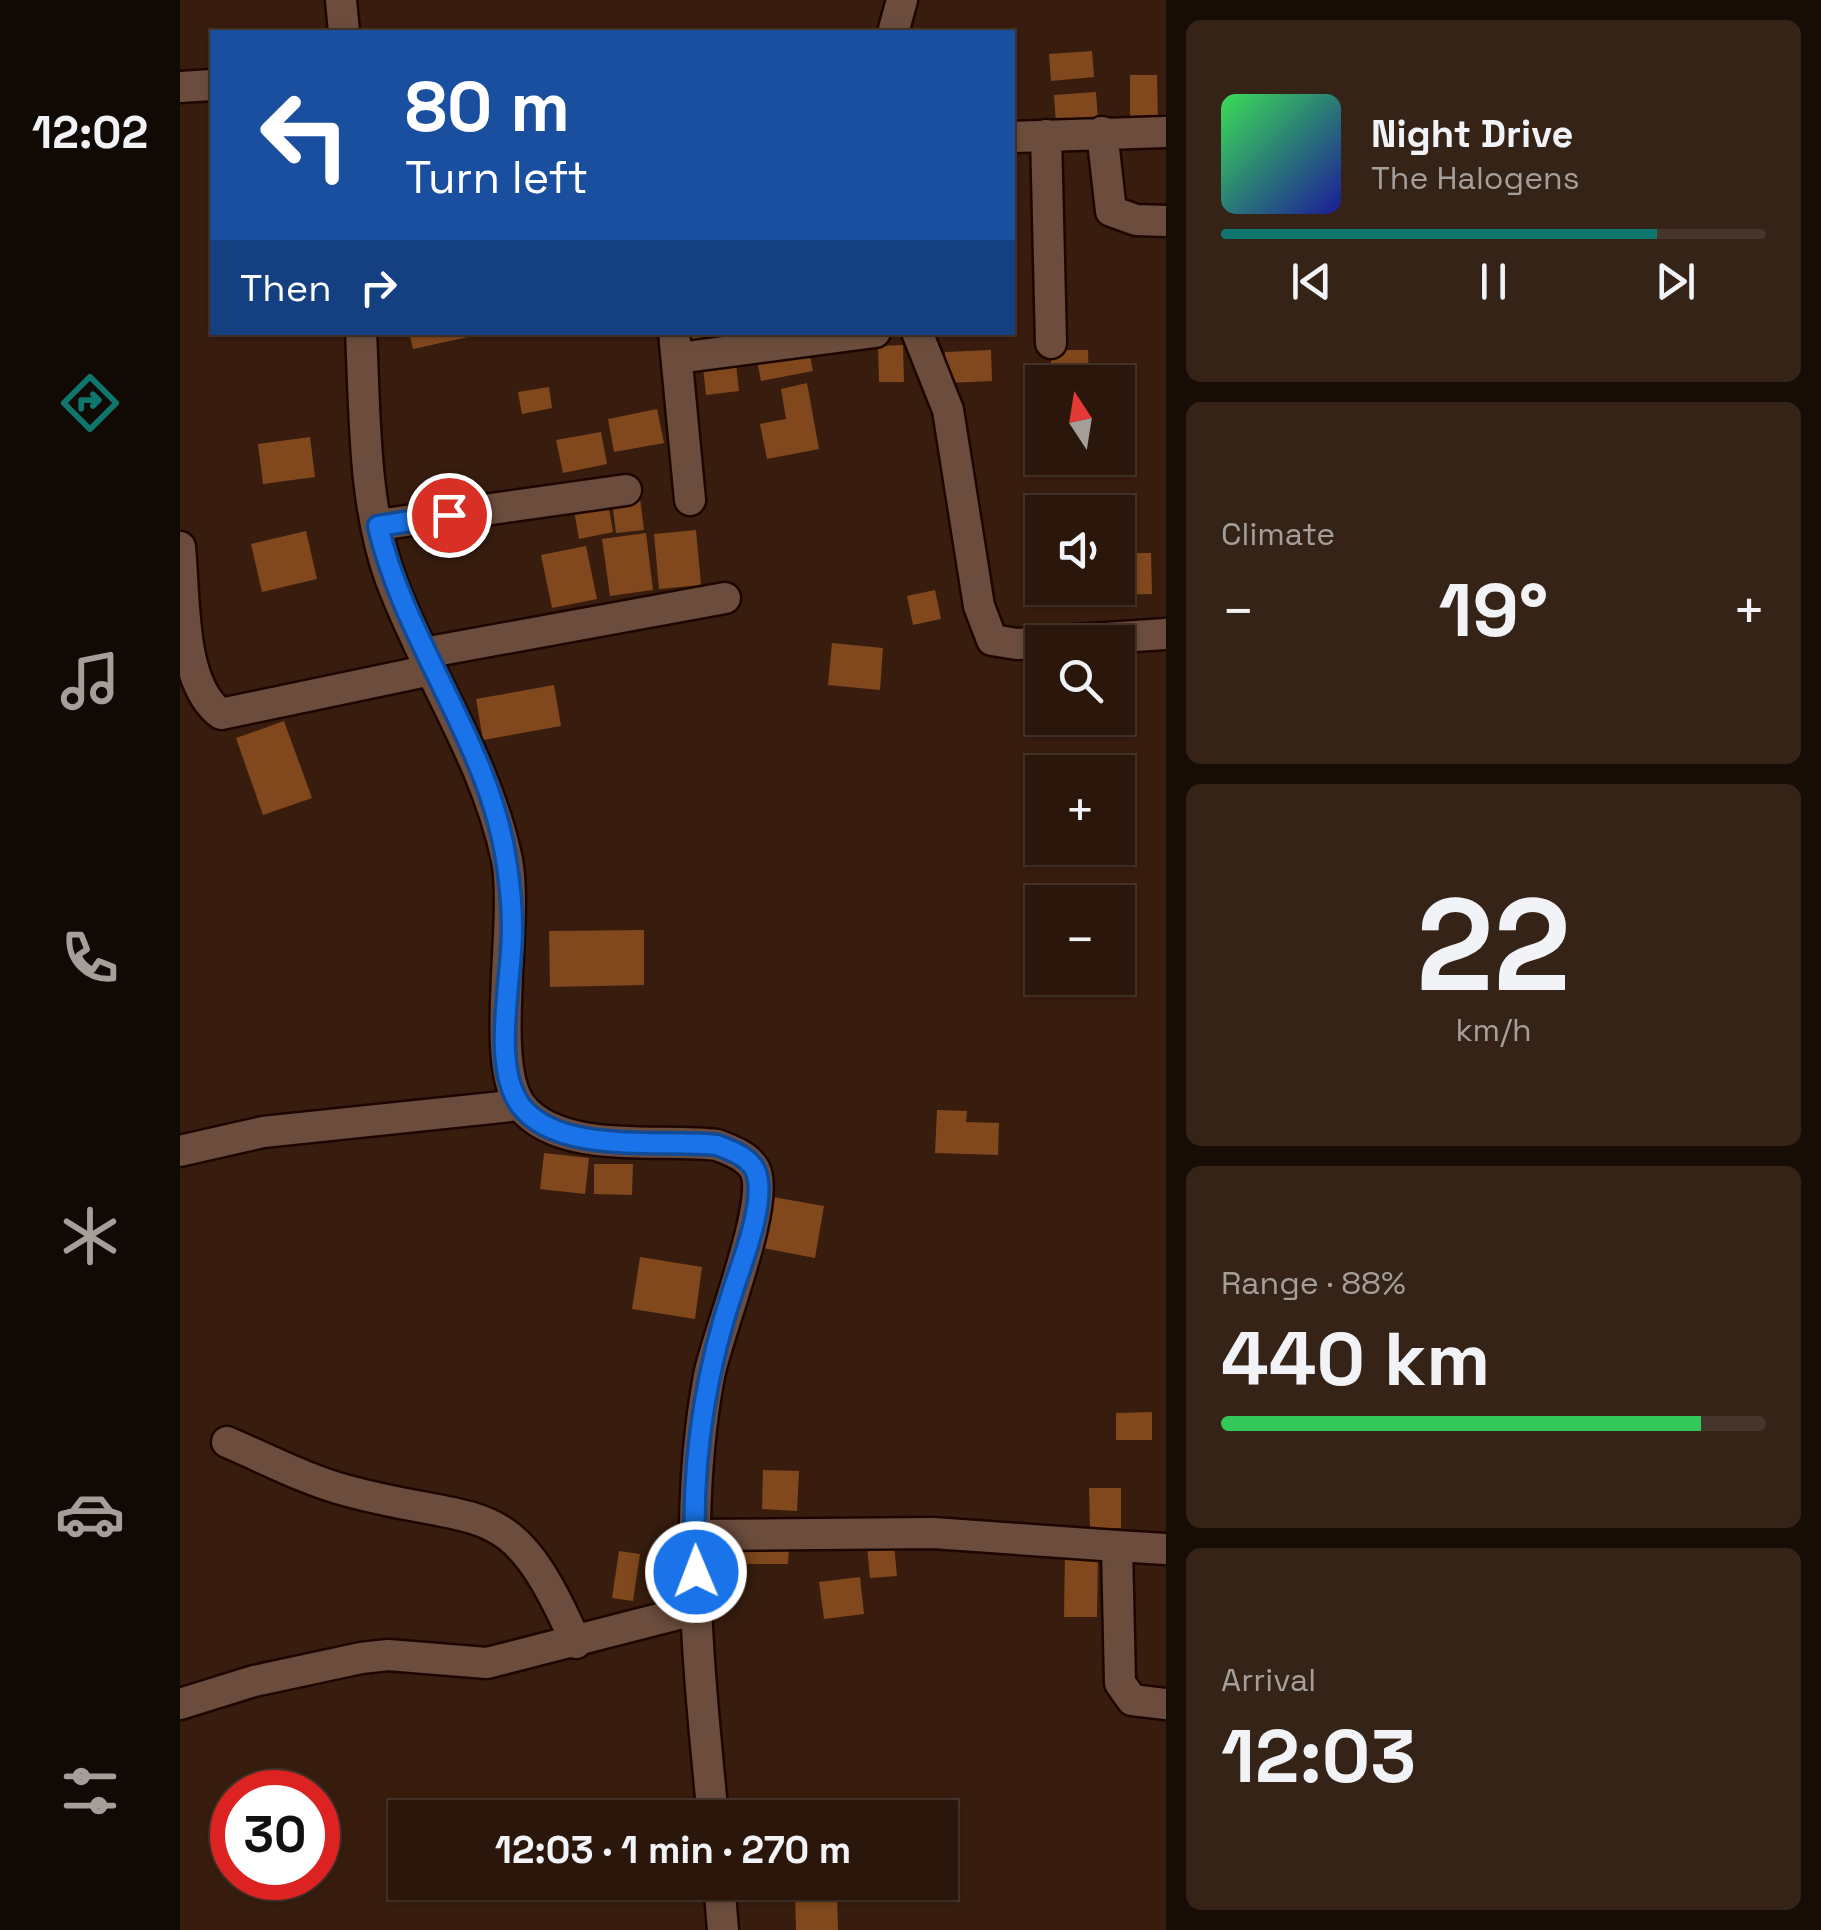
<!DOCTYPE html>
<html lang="en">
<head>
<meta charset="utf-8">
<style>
	:root { --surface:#2a160a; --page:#362318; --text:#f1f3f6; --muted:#a59f9c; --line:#46352b; --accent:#0f766e }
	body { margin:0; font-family:"Space Grotesk",sans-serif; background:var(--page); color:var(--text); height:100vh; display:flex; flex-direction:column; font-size:38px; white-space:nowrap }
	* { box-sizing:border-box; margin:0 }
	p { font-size:32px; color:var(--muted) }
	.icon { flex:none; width:55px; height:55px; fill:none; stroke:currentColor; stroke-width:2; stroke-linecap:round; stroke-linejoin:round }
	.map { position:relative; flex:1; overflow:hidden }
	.panel { display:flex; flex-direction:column; gap:20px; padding:20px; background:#170c06; width:655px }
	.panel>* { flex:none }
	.banner { position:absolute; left:30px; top:30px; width:805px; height:305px; border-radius:0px; box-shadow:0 2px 8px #0004,0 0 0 2px var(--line); background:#1a4fa0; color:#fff; overflow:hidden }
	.needle { width:65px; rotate:348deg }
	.tools { position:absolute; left:845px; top:365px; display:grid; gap:20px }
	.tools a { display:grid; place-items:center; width:110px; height:110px; border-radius:0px; background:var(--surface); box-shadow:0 2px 8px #0004,0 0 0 2px var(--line); font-size:50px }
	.speed { position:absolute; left:30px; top:1770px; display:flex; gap:20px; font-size:50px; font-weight:700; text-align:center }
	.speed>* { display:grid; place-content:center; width:130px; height:130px; border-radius:50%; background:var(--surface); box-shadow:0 2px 8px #0004,0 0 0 2px var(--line); line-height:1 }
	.speed .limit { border:15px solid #d22; background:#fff; color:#111 }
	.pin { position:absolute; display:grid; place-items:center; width:85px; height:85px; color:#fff; margin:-42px; border:5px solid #fff; border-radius:50%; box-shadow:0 2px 10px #0007 }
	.me { position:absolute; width:110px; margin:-55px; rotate:359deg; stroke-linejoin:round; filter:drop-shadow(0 0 8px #0008) }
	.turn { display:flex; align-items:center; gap:35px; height:210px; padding:0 30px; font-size:45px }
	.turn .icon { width:130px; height:130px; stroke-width:2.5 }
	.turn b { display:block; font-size:70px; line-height:85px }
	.then { display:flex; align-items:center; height:95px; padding:0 30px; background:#0003; gap:20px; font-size:38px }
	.big { font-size:75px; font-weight:700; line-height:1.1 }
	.panel .tile { flex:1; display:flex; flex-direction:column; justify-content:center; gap:15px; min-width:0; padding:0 35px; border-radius:15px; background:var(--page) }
	.panel .dial { align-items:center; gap:0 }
	.dial b { font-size:130px; line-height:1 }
	.song { display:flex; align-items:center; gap:30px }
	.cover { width:120px; height:120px; border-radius:15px; background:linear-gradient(135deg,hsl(130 70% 55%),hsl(240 70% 35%)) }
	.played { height:10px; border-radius:5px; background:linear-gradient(90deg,var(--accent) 80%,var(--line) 80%) }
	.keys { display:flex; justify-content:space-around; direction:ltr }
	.heat { display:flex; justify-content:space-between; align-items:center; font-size:55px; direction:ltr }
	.charge { height:15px; border-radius:8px; background:linear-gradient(90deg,#34c759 88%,var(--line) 0) }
	.trip { position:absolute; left:208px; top:1800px; width:570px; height:100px; border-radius:0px; background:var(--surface); box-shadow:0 2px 8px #0004,0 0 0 2px var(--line); font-weight:700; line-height:100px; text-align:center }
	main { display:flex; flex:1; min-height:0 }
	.dock { display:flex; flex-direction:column; width:180px; justify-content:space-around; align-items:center; background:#110904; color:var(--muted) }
	.dock .icon { width:70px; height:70px }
	.dock .current { color:var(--accent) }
	.dock b { font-size:45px; color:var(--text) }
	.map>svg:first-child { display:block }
	.building { fill:#80481c }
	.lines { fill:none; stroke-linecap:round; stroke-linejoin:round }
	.street-casing { stroke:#1e0600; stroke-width:35 }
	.street { stroke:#6c4d3d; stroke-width:30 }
	.route-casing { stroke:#114b97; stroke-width:25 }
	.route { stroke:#1a73e8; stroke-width:18 }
</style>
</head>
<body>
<main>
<nav class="dock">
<b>12:02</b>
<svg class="icon current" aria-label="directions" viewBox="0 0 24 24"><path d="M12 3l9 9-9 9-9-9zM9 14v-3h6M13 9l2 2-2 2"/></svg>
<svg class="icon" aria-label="music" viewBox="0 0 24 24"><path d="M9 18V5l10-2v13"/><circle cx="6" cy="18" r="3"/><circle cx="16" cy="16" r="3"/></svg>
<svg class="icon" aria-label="phone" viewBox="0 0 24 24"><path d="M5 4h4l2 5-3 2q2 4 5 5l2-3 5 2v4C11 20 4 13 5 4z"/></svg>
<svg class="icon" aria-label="climate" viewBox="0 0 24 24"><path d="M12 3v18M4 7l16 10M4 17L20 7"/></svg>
<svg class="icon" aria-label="car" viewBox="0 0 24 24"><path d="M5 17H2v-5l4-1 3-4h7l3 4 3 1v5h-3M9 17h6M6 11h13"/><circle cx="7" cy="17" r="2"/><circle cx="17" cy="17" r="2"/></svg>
<svg class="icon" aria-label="filters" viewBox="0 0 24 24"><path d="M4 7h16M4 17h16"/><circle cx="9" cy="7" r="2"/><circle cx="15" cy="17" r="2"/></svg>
</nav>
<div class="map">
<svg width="986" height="1930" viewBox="0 0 986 1930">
	<rect width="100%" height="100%" fill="#381d0e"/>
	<path class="building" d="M 912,51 L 914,77 L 871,81 L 869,54 Z
		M 950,75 L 977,75 L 978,123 L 950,124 Z
		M 916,92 L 918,120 L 876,124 L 874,95 Z
		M 229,332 L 302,332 L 302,334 L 233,349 Z
		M 507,332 L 534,332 L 536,342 L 509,347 Z
		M 628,345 L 633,371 L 581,381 L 576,355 Z
		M 723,345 L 724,382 L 699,382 L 698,346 Z
		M 811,350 L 812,381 L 766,383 L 765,352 Z
		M 871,350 L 908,350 L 909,382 L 871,382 Z
		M 555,354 L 559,391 L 526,395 L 522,358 Z
		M 627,383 L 639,449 L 587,459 L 580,424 L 606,419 L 601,389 Z
		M 369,387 L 372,408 L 342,414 L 338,392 Z
		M 477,409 L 484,443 L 434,452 L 428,419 Z
		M 421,432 L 427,464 L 383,473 L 376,440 Z
		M 130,437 L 135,477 L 83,484 L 78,444 Z
		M 460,498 L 464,530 L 436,533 L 432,501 Z
		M 428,503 L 433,532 L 399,539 L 394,510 Z
		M 516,530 L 521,585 L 479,589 L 474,534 Z
		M 126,531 L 137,579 L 82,592 L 71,544 Z
		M 466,533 L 473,590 L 430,596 L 422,539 Z
		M 406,546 L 417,599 L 372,608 L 361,555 Z
		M 938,553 L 971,553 L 972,594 L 925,595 L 924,588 L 938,588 Z
		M 755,590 L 761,619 L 733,625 L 727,596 Z
		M 652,643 L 703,648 L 700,690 L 648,685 Z
		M 374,685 L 381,726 L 303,740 L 296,699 Z
		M 104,721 L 132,798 L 83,815 L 56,738 Z
		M 464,930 L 464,985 L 370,987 L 369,931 Z
		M 757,1110 L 787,1111 L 786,1122 L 819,1123 L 818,1155 L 755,1153 Z
		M 364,1153 L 409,1158 L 405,1194 L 360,1189 Z
		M 414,1164 L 453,1164 L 452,1195 L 414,1194 Z
		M 593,1197 L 644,1206 L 635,1258 L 583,1248 Z
		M 460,1257 L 522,1267 L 515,1319 L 452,1309 Z
		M 972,1412 L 972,1440 L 936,1440 L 936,1413 Z
		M 583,1470 L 619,1471 L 617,1511 L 582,1509 Z
		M 909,1488 L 941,1488 L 941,1528 L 910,1528 Z
		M 538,1544 L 609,1545 L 608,1564 L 538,1564 Z
		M 714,1545 L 717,1576 L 690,1578 L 687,1547 Z
		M 439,1551 L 460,1554 L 453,1601 L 432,1598 Z
		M 885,1553 L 918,1554 L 917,1617 L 884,1617 Z
		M 680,1577 L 684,1614 L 644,1619 L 639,1582 Z
		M 657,1894 L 658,1930 L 616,1930 L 615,1895 Z"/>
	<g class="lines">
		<g class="street-casing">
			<path id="street" d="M 161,0 L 164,32
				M 714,29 L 722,0
				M 0,87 L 32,85
				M 922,132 L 931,211 L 956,220 L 986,221
				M 866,135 L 871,343
				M 832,137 L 986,132
				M 181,332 C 185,413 183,504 211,580 C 247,676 306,759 327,860 C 339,923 308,1065 342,1107 C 381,1155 481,1138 537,1145 C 550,1150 568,1156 575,1170 C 591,1202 537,1334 529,1376 C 502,1521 519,1672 533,1818
				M 494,332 L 510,500
				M 737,332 L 768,410 L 799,606 L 812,640 L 837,644 L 986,634
				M 498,358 L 695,332
				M 198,525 L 446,490
				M 0,547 C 5,598 0,684 41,714 L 251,670
				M 244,653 L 545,598
				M 0,1151 L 83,1132 L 340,1105
				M 47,1442 C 87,1459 126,1480 168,1491 C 306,1528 330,1492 396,1643
				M 513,1535 L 753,1533 L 937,1546
				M 986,1549 L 937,1546 L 940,1683 L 952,1700 L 986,1704
				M 0,1704 L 74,1681 L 181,1658 L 208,1655 L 307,1663 L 518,1609
				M 539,1882 L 543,1930"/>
		</g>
		<use href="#street" class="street"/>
	</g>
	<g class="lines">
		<g class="route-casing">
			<path id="route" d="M 269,515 L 198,526 C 225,644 311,745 327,866 C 330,886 332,907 332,927 C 333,977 310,1065 341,1106 C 379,1155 481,1139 537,1145 C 550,1150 568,1156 575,1170 C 588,1198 562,1262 553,1290 C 523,1380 510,1477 516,1572"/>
		</g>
		<use href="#route" class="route"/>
	</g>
</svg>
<div class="tools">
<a><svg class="needle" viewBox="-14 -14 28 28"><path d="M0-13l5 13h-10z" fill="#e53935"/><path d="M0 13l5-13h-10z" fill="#a59f9c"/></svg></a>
<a><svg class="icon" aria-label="sound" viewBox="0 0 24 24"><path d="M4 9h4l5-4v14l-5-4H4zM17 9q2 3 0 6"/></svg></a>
<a><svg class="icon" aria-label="search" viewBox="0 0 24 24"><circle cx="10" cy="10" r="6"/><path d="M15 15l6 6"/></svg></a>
<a>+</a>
<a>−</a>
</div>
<div class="speed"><div class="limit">30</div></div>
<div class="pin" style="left:269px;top:515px;background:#d93025"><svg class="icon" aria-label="arrive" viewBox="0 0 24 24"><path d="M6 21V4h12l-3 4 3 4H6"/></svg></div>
<svg class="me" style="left:516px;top:1572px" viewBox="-20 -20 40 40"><circle r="17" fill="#1a73e8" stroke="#fff" stroke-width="3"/><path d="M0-11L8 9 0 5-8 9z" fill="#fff"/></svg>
<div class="trip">12:03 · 1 min · 270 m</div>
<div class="banner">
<div class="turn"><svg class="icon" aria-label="left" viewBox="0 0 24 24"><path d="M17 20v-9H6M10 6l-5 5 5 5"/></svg><div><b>80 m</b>Turn left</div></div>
<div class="then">Then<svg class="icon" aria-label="right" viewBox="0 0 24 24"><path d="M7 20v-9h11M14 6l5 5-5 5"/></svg></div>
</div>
</div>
<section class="panel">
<div class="tile">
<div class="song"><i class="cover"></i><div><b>Night Drive</b><p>The Halogens</p></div></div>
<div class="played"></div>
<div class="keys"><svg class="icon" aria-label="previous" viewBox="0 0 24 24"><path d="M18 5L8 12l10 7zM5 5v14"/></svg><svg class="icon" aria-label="pause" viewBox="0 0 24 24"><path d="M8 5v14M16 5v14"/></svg><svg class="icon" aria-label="next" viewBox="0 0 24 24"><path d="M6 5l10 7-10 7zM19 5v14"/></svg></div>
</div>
<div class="tile"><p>Climate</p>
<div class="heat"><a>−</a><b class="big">19°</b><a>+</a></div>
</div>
<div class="tile dial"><b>22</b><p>km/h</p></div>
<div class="tile"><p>Range · 88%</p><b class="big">440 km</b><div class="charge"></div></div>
<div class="tile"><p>Arrival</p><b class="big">12:03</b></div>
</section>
</main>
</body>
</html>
